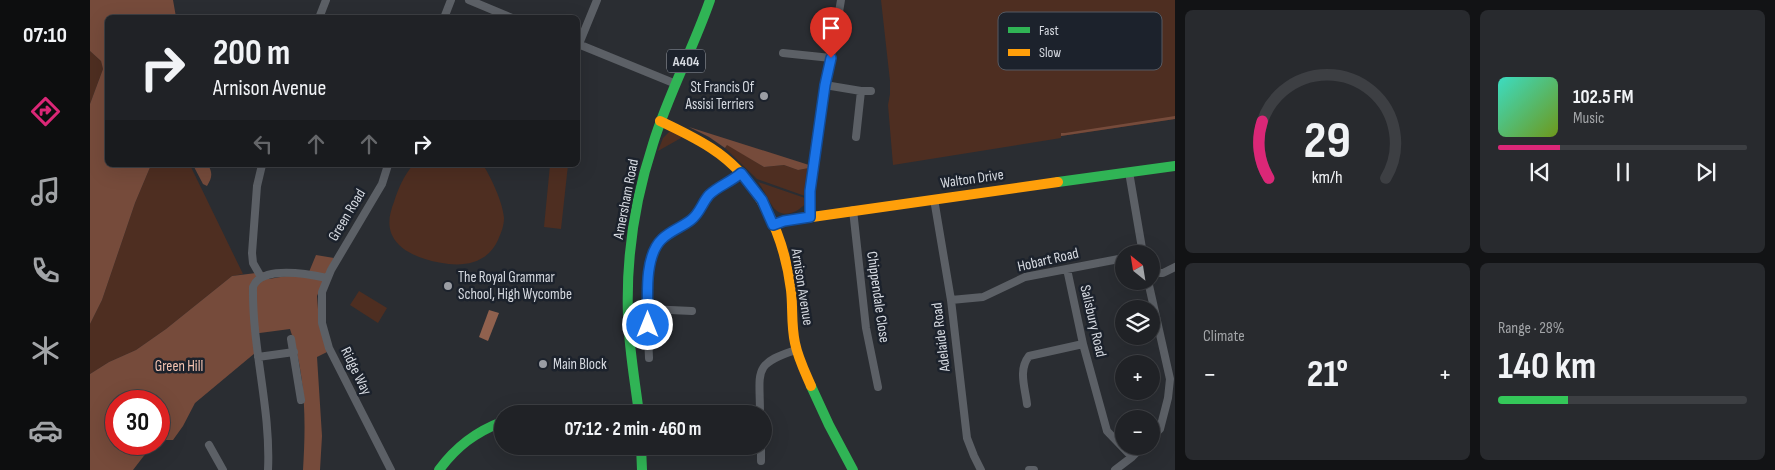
<!DOCTYPE html>
<html lang="en">
<head>
<meta charset="utf-8">
<style>
	:root { --surface:#202226; --page:#282a2e; --text:#f1f3f6; --muted:#a2a4a7; --line:#3d3f43; --accent:#db2777 }
	body { margin:0; font-family:"Sofia Sans Condensed",sans-serif; background:var(--page); color:var(--text); height:100vh; display:flex; flex-direction:column; font-size:19px; white-space:nowrap }
	* { box-sizing:border-box; margin:0 }
	p { font-size:16px; color:var(--muted) }
	.icon { flex:none; width:28px; height:28px; fill:none; stroke:currentColor; stroke-width:2; stroke-linecap:round; stroke-linejoin:round }
	.map { position:relative; flex:1; overflow:hidden }
	.panel { display:flex; flex-direction:column; gap:10px; padding:10px; background:#121315; width:600px }
	.panel>* { flex:none }
	.top-card { position:absolute; left:15px; top:15px; width:475px; height:152px; border-radius:8px; box-shadow:0 5px 20px #0002,0 0 0 1px var(--line); background:#202226; color:var(--text); overflow:hidden }
	.needle { width:32px; rotate:330deg }
	.controls { position:absolute; left:1025px; top:245px; display:grid; gap:10px }
	.controls a { display:grid; place-items:center; width:45px; height:45px; border-radius:50%; background:var(--surface); box-shadow:0 5px 20px #0002,0 0 0 1px var(--line); font-size:25px }
	.speed { position:absolute; left:15px; top:390px; display:flex; gap:10px; font-size:25px; font-weight:700; text-align:center }
	.speed>* { display:grid; place-content:center; width:65px; height:65px; border-radius:50%; background:var(--surface); box-shadow:0 5px 20px #0002,0 0 0 1px var(--line); line-height:1 }
	.speed .limit { border:8px solid #d22; background:#fff; color:#111 }
	.pin { position:absolute; display:grid; place-items:center; width:42px; height:42px; color:#fff; margin:-51px -21px; border-radius:50% 50% 50% 0; rotate:-45deg; box-shadow:0 0 5px #0007 }
	.pin .icon { rotate:45deg }
	.me { position:absolute; width:55px; margin:-28px; rotate:0deg; stroke-linejoin:round; filter:drop-shadow(0 0 4px #0008) }
	.turn { display:flex; align-items:center; gap:18px; height:105px; padding:0 25px; font-size:22px }
	.turn .icon { width:65px; height:65px; stroke-width:2.5 }
	.turn b { display:block; font-size:35px; line-height:42px }
	.lanes { display:flex; align-items:center; height:48px; padding:0 25px; background:#0003; justify-content:center; gap:25px; direction:ltr }
	.lanes .off { opacity:.35 }
	.big { font-size:38px; font-weight:700; line-height:1.1 }
	.panel .widget { flex:1; display:flex; flex-direction:column; justify-content:center; gap:8px; min-width:0; padding:0 18px; border-radius:8px; background:var(--page) }
	.panel .dial { align-items:center; gap:0 }
	.dial svg { height:130px; overflow:visible; fill:none; stroke:var(--line); stroke-width:7; stroke-linecap:round; text-anchor:middle }
	.dial text { fill:var(--text); stroke:none }
	.song { display:flex; align-items:center; gap:15px }
	.cover { width:60px; height:60px; border-radius:8px; background:linear-gradient(135deg,hsl(170 70% 55%),hsl(80 70% 35%)) }
	.played { height:5px; border-radius:2px; background:linear-gradient(90deg,var(--accent) 25%,var(--line) 25%) }
	.keys { display:flex; justify-content:space-around; direction:ltr }
	.heat { display:flex; justify-content:space-between; align-items:center; font-size:28px; direction:ltr }
	.charge { height:8px; border-radius:4px; background:linear-gradient(90deg,#34c759 28%,var(--line) 0) }
	.panel .tiles { flex:1; display:grid; gap:10px; grid-template-columns:repeat(2,1fr) }
	.trip { position:absolute; left:404px; top:405px; width:278px; height:50px; border-radius:25px; background:var(--surface); box-shadow:0 5px 20px #0002,0 0 0 1px var(--line); font-weight:700; line-height:50px; text-align:center }
	main { display:flex; flex:1; min-height:0 }
	.menu { display:flex; flex-direction:column; width:90px; justify-content:space-around; align-items:center; background:#0d0e0f; color:var(--muted) }
	.menu .icon { width:35px; height:35px }
	.menu .on { color:var(--accent) }
	.menu b { font-size:22px; color:var(--text) }
	.map>svg:first-child { display:block }
	.green { fill:#4e2e21 }
	.forest { fill:#764b3b }
	.water { fill:#90614e }
	.lines { fill:none; stroke-linecap:round; stroke-linejoin:round }
	.street { stroke:#5c6066; stroke-width:8 }
	.fast { stroke:#30b455; stroke-width:10 }
	.slow { stroke:#ff9f0a; stroke-width:10 }
	.route-casing { stroke:#114b97; stroke-width:12 }
	.route { stroke:#1a73e8; stroke-width:9 }
	.poi-dot { fill:#9a9da4; stroke:#1c222c; stroke-width:2 }
	.labels { text-anchor:middle; dominant-baseline:central; stroke-width:5; stroke-linejoin:round; paint-order:stroke }
	.shield { fill:#1c222c; stroke:#9ea3ab; stroke-width:1 }
	.shield-label { font-size:14px; font-weight:bold; fill:#d6dae1 }
	.poi-label { font-size:15px; fill:#d6dae1; stroke:#1c222c; text-anchor:start }
	.street-label { font-size:15px; fill:#d6dae1; stroke:#1c222c }
	.park-label { font-size:15px; fill:#f5c4b1; stroke:#1c222c }
	.key { fill:#1c222c; stroke:#545962; stroke-width:1 }
	.key-label { font-size:14px; fill:#d6dae1 }
</style>
</head>
<body>
<main>
<nav class="menu">
<b>07:10</b>
<svg class="icon on" aria-label="directions" viewBox="0 0 24 24"><path d="M12 3l9 9-9 9-9-9zM9 14v-3h6M13 9l2 2-2 2"/></svg>
<svg class="icon" aria-label="music" viewBox="0 0 24 24"><path d="M9 18V5l10-2v13"/><circle cx="6" cy="18" r="3"/><circle cx="16" cy="16" r="3"/></svg>
<svg class="icon" aria-label="phone" viewBox="0 0 24 24"><path d="M5 4h4l2 5-3 2q2 4 5 5l2-3 5 2v4C11 20 4 13 5 4z"/></svg>
<svg class="icon" aria-label="climate" viewBox="0 0 24 24"><path d="M12 3v18M4 7l16 10M4 17L20 7"/></svg>
<svg class="icon" aria-label="car" viewBox="0 0 24 24"><path d="M5 17H2v-5l4-1 3-4h7l3 4 3 1v5h-3M9 17h6M6 11h13"/><circle cx="7" cy="17" r="2"/><circle cx="17" cy="17" r="2"/></svg>
</nav>
<div class="map">
<svg width="1085" height="470" viewBox="0 0 1085 470">
	<rect width="100%" height="100%" fill="#2a2d32"/>
	<path class="green" d="M 791,0 L 1085,0 L 1085,119 L 971,136 L 971,138 L 803,165 L 798,105 L 800,94 L 800,81 Z
		M 0,51 L 11,61 L 13,69 L 0,104 Z
		M 580,131 L 593,135 L 591,138 L 568,151 L 573,138 Z
		M 637,144 L 674,167 L 694,165 L 708,170 L 719,168 L 715,196 L 667,179 L 635,148 Z
		M 61,165 L 100,165 L 153,274 L 142,276 L 76,329 L 46,350 L 19,362 L 0,374 L 0,324 L 12,300 L 45,203 Z
		M 323,165 L 393,165 C 401,177 413,203 414,218 C 414,226 411,233 408,240 C 394,270 361,267 335,259 C 322,255 308,248 302,235 C 297,224 300,212 304,202 C 308,189 314,175 323,165 Z
		M 460,165 L 478,165 L 471,229 L 454,227 Z
		M 668,182 L 715,198 L 715,204 C 707,213 692,219 683,207 C 678,199 674,190 668,182 Z
		M 269,291 L 297,308 L 288,323 L 260,305 Z"/>
	<path class="forest" d="M 0,0 L 83,0 L 86,17 L 18,18 L 18,165 L 61,165 L 45,203 L 12,300 L 0,324 L 0,104 L 13,69 L 11,61 L 0,51 Z
		M 1085,116 L 1085,119 L 971,136 L 971,133 L 975,133 Z
		M 599,127 L 719,165 L 719,168 L 708,170 L 694,165 L 674,167 L 637,145 L 635,148 L 619,137 Z
		M 103,165 L 118,165 C 123,173 122,178 117,186 L 113,184 Z
		M 226,255 L 244,258 L 227,296 L 229,322 L 237,352 L 227,357 L 232,436 L 230,470 L 213,470 C 216,422 216,375 200,329 L 163,334 L 165,353 L 105,403 L 93,426 L 83,440 L 69,440 L 69,401 L 26,401 L 26,444 L 63,444 L 43,470 L 0,470 L 0,374 L 19,362 L 46,350 L 76,329 L 142,276 L 175,272 L 179,279 L 219,272 Z"/>
	<path class="water" d="M 399,310 L 409,313 L 398,341 L 389,337 Z"/>
	<g class="lines">
		<path class="street" d="M 379,0 L 422,18
			M 229,18 L 236,0
			M 354,18 L 361,0
			M 488,44 L 586,84
			M 489,44 L 507,0
			M 693,53 L 741,58
			M 735,85 L 771,91 L 781,91
			M 766,137 L 771,91
			M 298,165 L 292,184 L 241,270 L 232,292 L 232,323 L 239,348 L 301,470
			M 1039,172 L 1053,254
			M 844,199 L 861,300 L 877,438 L 884,456 L 891,470
			M 763,210 L 776,328 L 788,387
			M 720,217 C 719,146 740,70 751,0
			M 977,269 L 993,344 L 1017,431 L 1042,457
			M 1061,273 L 1073,273 L 1085,267
			M 171,277 L 163,263 L 162,253 L 167,186 L 172,165
			M 1058,281 L 1080,379 L 1078,398 L 1070,429 L 1061,438
			M 861,300 L 893,297 L 935,277 L 1034,258
			M 558,309 L 602,311
			M 201,339 L 211,400
			M 168,357 L 204,352
			M 559,358 C 558,331 552,266 567,244 C 575,232 591,229 602,220 C 610,213 612,202 619,195 C 628,186 641,182 651,173
			M 937,404 C 935,387 928,370 939,356 L 993,344
			M 670,414 C 670,371 662,364 706,350
			M 119,445 L 133,470
			M 671,446 L 671,461
			M 178,470 C 181,409 162,349 163,287 C 171,265 219,274 237,278
			M 939,470 L 944,470
			M 1025,470 L 1042,457 L 1053,446"/>
		<path class="fast" d="M 968,182 L 1085,166
			M 721,386 L 739,425 L 763,470
			M 549,414 C 545,381 539,349 538,316 C 536,259 545,199 563,144 C 578,95 603,49 620,0
			M 551,446 L 552,470
			M 349,470 C 366,447 385,432 412,422"/>
		<path class="slow" d="M 570,121 C 587,129 604,137 621,148 C 669,179 694,234 701,290 C 703,307 701,325 705,343 C 708,358 715,372 721,386
			M 683,225 L 694,221 L 968,182"/>
	</g>
	<g class="lines">
		<g class="route-casing">
			<path id="route" d="M 558,325 C 558,301 553,257 572,239 C 580,231 592,227 601,220 C 610,213 612,203 619,195 C 628,186 641,182 651,173 L 672,200 L 683,225 L 694,221 L 720,217 L 720,191 L 735,85 L 741,58"/>
		</g>
		<use href="#route" class="route"/>
	</g>
	<g class="poi-dot">
		<circle cx="674" cy="96" r="5"/>
		<circle cx="358" cy="286" r="5"/>
		<circle cx="453" cy="364" r="5"/>
	</g>
	<g class="labels">
		<rect class="shield" x="577" y="49.5" width="38" height="23" rx="4"/>
		<g class="shield-label">
			<text x="596" y="61">A404</text>
		</g>
		<g class="poi-label">
			<text x="664" y="87" text-anchor="end">St Francis Of<tspan x="664" dy="17">Assisi Terriers</tspan></text>
			<text x="368" y="277">The Royal Grammar<tspan x="368" dy="17">School, High Wycombe</tspan></text>
			<text x="463" y="364">Main Block</text>
		</g>
		<g class="street-label">
			<text transform="translate(882 179) rotate(-8)">Walton Drive</text>
			<text transform="translate(536 199) rotate(-79)">Amersham Road</text>
			<text transform="translate(257 215) rotate(-59)">Green Road</text>
			<text transform="translate(958 260) rotate(-13)">Hobart Road</text>
			<text transform="translate(712 287) rotate(81)">Arnison Avenue</text>
			<text transform="translate(788 297) rotate(82)">Chippendale Close</text>
			<text transform="translate(1003 321) rotate(77)">Salisbury Road</text>
			<text transform="translate(851 337) rotate(-97)">Adelaide Road</text>
			<text transform="translate(266 371) rotate(64)">Ridge Way</text>
		</g>
		<g class="park-label">
			<text x="89" y="366">Green Hill</text>
		</g>
	</g>
	<rect x="908" y="12" width="164" height="58" rx="8" class="key"/>
	<rect x="918" y="27" width="22" height="6" fill="#30b455"/>
	<rect x="918" y="49" width="22" height="7" fill="#ff9f0a"/>
	<g class="key-label">
		<text x="949" y="35">Fast</text>
		<text x="949" y="57">Slow</text>
	</g>
</svg>
<div class="controls">
<a><svg class="needle" viewBox="-14 -14 28 28"><path d="M0-13l5 13h-10z" fill="#e53935"/><path d="M0 13l5-13h-10z" fill="#a2a4a7"/></svg></a>
<a><svg class="icon" aria-label="layers" viewBox="0 0 24 24"><path d="M12 4l9 5-9 5-9-5zM3 14l9 5 9-5"/></svg></a>
<a>+</a>
<a>−</a>
</div>
<div class="speed"><div class="limit">30</div></div>
<div class="pin" style="left:741px;top:58px;background:#d93025"><svg class="icon" aria-label="arrive" viewBox="0 0 24 24"><path d="M6 21V4h12l-3 4 3 4H6"/></svg></div>
<svg class="me" style="left:558px;top:325px" viewBox="-20 -20 40 40"><circle r="17" fill="#1a73e8" stroke="#fff" stroke-width="3"/><path d="M0-11L8 9 0 5-8 9z" fill="#fff"/></svg>
<div class="trip">07:12 · 2 min · 460 m</div>
<div class="top-card">
<div class="turn"><svg class="icon" aria-label="right" viewBox="0 0 24 24"><path d="M7 20v-9h11M14 6l5 5-5 5"/></svg><div><b>200 m</b>Arnison Avenue</div></div>
<div class="lanes"><svg class="icon off" aria-label="left" viewBox="0 0 24 24"><path d="M17 20v-9H6M10 6l-5 5 5 5"/></svg><svg class="icon off" aria-label="ahead" viewBox="0 0 24 24"><path d="M12 20V5M6 11l6-6 6 6"/></svg><svg class="icon off" aria-label="ahead" viewBox="0 0 24 24"><path d="M12 20V5M6 11l6-6 6 6"/></svg><svg class="icon" aria-label="right" viewBox="0 0 24 24"><path d="M7 20v-9h11M14 6l5 5-5 5"/></svg></div>
</div>
</div>
<section class="panel">
<div class="tiles">
<div class="widget dial"><svg viewBox="0 0 100 80">
<path d="M14 69A42 42 0 1 1 86 69"/>
<path d="M14 69A42 42 0 0 1 10 34" stroke="#db2777"/>
<text x="50" y="56" font-size="32" font-weight="700">29</text>
<text x="50" y="72" font-size="11">km/h</text>
</svg></div>
<div class="widget">
<div class="song"><i class="cover"></i><div><b>102.5 FM</b><p>Music</p></div></div>
<div class="played"></div>
<div class="keys"><svg class="icon" aria-label="previous" viewBox="0 0 24 24"><path d="M18 5L8 12l10 7zM5 5v14"/></svg><svg class="icon" aria-label="pause" viewBox="0 0 24 24"><path d="M8 5v14M16 5v14"/></svg><svg class="icon" aria-label="next" viewBox="0 0 24 24"><path d="M6 5l10 7-10 7zM19 5v14"/></svg></div>
</div>
<div class="widget"><p>Climate</p>
<div class="heat"><a>−</a><b class="big">21°</b><a>+</a></div>
</div>
<div class="widget"><p>Range · 28%</p><b class="big">140 km</b><div class="charge"></div></div>
</div>
</section>
</main>
</body>
</html>
